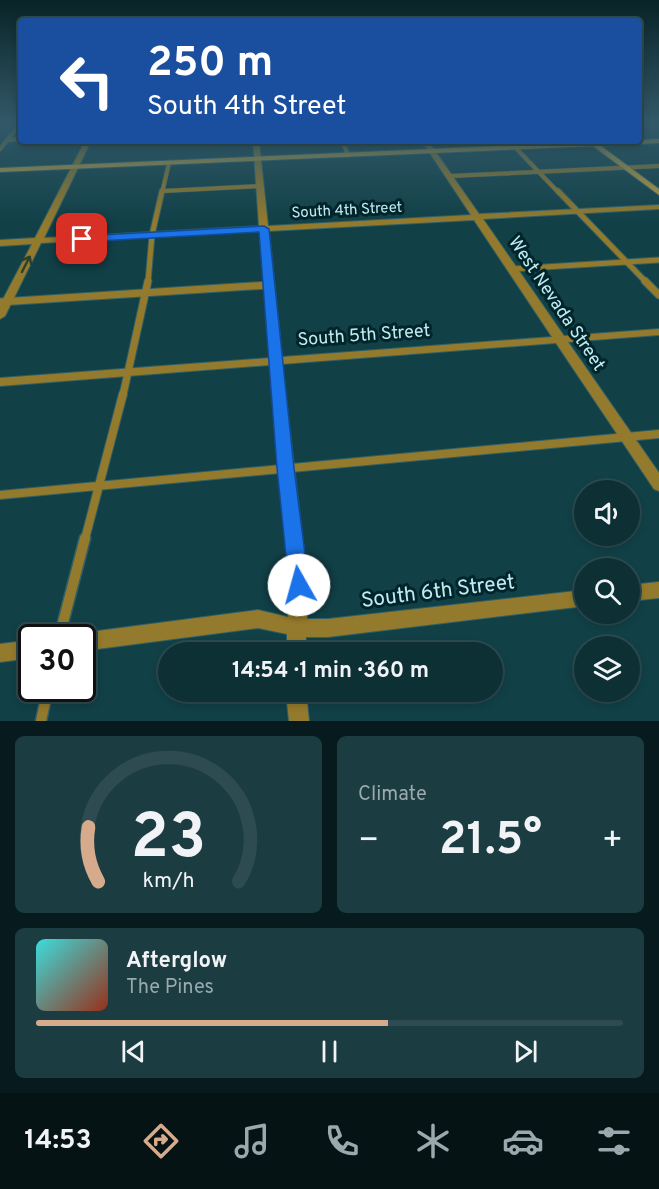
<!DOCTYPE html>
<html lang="en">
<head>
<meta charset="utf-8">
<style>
	:root { --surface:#0d3035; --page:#1b3c41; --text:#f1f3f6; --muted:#9aa9ad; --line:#2d4b50; --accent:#d6ab8b }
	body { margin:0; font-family:Overpass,sans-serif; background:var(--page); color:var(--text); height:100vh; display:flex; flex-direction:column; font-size:22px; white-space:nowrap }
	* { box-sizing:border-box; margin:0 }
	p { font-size:20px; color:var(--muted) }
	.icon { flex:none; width:33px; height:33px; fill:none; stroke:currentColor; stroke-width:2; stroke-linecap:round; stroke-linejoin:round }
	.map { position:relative; height:721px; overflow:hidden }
	.sheet { display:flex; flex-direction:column; gap:15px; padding:15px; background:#071a1d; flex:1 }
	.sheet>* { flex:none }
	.banner { position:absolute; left:18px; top:18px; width:624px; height:126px; border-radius:6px; box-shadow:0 3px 9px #0003,0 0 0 2px var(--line); background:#1a4fa0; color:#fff; overflow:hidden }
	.controls { position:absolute; left:574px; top:480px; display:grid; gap:12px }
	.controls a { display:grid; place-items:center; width:66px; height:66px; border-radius:50%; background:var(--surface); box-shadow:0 3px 9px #0003,0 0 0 2px var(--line); font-size:30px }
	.speed { position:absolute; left:18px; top:624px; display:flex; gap:12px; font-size:30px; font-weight:700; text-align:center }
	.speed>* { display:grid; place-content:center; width:78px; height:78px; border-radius:50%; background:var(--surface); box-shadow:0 3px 9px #0003,0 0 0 2px var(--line); line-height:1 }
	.speed .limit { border:3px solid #111; border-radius:9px; background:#fff; color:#111 }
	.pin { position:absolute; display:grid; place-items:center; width:51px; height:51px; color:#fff; margin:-26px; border-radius:12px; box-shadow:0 3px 9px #0006 }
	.me { position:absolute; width:66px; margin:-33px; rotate:353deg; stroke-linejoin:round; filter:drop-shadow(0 0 4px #0008) }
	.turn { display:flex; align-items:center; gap:21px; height:126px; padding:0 30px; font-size:27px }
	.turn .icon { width:78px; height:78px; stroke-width:2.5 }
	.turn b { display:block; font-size:42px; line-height:51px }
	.big { font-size:45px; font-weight:700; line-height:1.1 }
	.sheet .widget { flex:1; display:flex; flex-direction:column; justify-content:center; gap:9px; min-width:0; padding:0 21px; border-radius:9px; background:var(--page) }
	.sheet .dial { align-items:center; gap:0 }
	.dial svg { height:156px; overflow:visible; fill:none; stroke:var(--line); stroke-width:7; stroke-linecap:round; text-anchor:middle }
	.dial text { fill:var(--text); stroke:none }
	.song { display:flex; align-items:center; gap:18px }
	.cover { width:72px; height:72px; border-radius:9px; background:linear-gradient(135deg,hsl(180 70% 55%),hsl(10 70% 35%)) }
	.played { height:6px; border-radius:3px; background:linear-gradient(90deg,var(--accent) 60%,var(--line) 60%) }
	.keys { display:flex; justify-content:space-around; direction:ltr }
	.heat { display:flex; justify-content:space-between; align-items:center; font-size:33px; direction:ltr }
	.sheet .tiles { flex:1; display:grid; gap:15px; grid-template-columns:1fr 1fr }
	.widget:last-child { grid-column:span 2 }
	.trip { position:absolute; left:158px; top:642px; width:345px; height:60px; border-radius:30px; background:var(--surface); box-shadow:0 3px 9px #0003,0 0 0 2px var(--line); font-weight:700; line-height:60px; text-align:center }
	.dock { display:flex; height:96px; justify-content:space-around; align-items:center; background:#051315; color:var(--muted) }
	.dock .icon { width:42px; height:42px }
	.dock .on { color:var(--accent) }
	.dock b { font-size:27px; color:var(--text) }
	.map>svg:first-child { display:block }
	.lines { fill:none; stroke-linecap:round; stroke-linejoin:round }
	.service-far4-casing { stroke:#315f66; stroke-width:5 }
	.service-far3-casing { stroke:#315f66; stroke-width:7 }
	.service-far2-casing { stroke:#315f66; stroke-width:9 }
	.service-far1-casing { stroke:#315f66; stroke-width:10 }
	.service-casing { stroke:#315f66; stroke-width:13 }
	.minor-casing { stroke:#315f66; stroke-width:2 }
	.secondary-casing { stroke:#315f66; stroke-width:2 }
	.service-far4 { stroke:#947a2c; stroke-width:4 }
	.service-far3 { stroke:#947a2c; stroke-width:5 }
	.service-far2 { stroke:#947a2c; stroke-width:7 }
	.service-far1 { stroke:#947a2c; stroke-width:8 }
	.service { stroke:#947a2c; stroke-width:10 }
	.minor { fill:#947a2c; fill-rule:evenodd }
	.secondary { fill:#c09f3c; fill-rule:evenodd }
	.oneway { stroke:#2c3f2b }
	.route { fill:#1a73e8; stroke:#114b97; stroke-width:1.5 }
	.labels { text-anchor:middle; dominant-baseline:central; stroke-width:6; stroke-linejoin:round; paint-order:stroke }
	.far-street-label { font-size:15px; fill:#c2eaf1; stroke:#00252b }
	.street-label { font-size:18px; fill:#c2eaf1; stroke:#00252b }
	.near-street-label { font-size:21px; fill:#c2eaf1; stroke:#00252b }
</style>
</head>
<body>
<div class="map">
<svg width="659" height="721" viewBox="0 0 659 721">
	<rect width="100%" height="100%" fill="#114047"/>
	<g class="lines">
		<g class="service-far4-casing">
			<path id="service-far4" d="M 7,140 L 21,139
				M 342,141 L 348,155
				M 509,141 L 559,193
				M 0,149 L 21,123
				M 450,176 L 659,166
				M 163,191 L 260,186
				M 162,193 L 169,163"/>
		</g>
		<g class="service-far3-casing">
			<path id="service-far3" d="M 558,191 L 646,282
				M 512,269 L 659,260
				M 148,282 L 152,235 L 162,191"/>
		</g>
		<g class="service-far2-casing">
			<path id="service-far2" d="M 645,281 L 659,295
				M 0,302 L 269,285
				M 123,395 L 148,281"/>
		</g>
		<g class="service-far1-casing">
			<path id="service-far1" d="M 0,495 L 659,434
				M 85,539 L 123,394"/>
		</g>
		<g class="service-casing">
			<path id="service" d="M 59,638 L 85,538
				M 41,721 L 48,688"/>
		</g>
		<g class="minor-casing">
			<path id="minor" d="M 85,141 L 91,141 L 44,238 L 259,226 L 253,141 L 259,141 L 268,226 L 471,215 L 422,141 L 428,141 L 479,214 L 659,205 L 659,209 L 483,219 L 564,336 L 659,329 L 659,335 L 568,342 L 659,473 L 659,491 L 654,489 L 556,343 L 282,364 L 308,585 L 307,619 L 328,619 L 585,590 L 585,606 L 328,637 L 306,637 L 305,652 L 287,652 L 287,634 L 258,628 L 82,651 L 82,638 L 75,638 L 82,633 L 258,610 L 288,617 L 290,585 L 270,365 L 0,386 L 0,378 L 270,358 L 260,231 L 41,243 L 5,316 L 0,319 L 0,305 L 32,244 L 0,246 L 0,240 L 35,238 ZM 474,220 L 552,337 L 282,357 L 269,231 Z
				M 659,582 L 659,598 L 630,601 L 630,585 Z
				M 32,640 L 32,658 L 0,662 L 0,644 Z
				M 286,692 L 306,692 L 309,721 L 289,721 Z"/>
		</g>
		<g class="secondary-casing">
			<path id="secondary" d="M 659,139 L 659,143 L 601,146 L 659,189 L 659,195 L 593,146 L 0,172 L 0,168 Z"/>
		</g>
		<use href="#service-far4" class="service-far4"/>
		<use href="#service-far3" class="service-far3"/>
		<use href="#service-far2" class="service-far2"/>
		<use href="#service-far1" class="service-far1"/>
		<use href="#service" class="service"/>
		<use href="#minor" class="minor"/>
		<use href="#secondary" class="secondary"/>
	</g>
	<defs><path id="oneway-shaft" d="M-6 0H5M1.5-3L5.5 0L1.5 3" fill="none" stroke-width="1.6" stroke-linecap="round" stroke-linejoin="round" transform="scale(1.5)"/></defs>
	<use class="oneway" href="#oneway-shaft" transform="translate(26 264) rotate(-63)"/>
	<linearGradient id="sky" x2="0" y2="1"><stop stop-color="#092327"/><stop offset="0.55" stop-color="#325969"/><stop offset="1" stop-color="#325969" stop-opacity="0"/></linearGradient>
	<rect width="659" height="223" fill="url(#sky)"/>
	<path class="route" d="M 264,226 L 269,229 L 294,468 L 309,585 L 306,591 L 299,594 L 292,591 L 289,585 L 277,468 L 259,232 L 82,242 L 77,239 L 82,236 Z"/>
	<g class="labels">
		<g class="far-street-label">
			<text transform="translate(347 211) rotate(-3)">South 4th Street</text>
		</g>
		<g class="street-label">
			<text transform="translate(556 304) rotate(56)">West Nevada Street</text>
			<text transform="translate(364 336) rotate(-4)">South 5th Street</text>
		</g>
		<g class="near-street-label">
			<text transform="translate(438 592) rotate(-7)">South 6th Street</text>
		</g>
	</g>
</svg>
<div class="controls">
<a><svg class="icon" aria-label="sound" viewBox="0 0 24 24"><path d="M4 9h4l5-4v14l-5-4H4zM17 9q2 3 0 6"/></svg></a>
<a><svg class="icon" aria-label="search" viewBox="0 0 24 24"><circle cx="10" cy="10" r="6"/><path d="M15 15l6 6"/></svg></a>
<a><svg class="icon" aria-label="layers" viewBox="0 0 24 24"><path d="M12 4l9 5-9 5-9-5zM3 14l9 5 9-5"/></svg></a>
</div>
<div class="speed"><div class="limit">30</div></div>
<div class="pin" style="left:82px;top:239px;background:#d93025"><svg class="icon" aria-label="arrive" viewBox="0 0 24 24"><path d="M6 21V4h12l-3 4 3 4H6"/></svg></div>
<svg class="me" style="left:299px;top:585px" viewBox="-20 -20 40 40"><circle r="19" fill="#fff"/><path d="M0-13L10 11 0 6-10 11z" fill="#1a73e8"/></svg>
<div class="trip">14:54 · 1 min · 360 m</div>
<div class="banner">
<div class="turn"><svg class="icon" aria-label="left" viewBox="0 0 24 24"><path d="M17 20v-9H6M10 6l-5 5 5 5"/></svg><div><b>250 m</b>South 4th Street</div></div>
</div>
</div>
<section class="sheet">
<div class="tiles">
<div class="widget dial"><svg viewBox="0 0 100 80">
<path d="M14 69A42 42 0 1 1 86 69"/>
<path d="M14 69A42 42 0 0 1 9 41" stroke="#d6ab8b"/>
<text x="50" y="56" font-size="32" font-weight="700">23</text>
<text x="50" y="72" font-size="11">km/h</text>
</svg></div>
<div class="widget"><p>Climate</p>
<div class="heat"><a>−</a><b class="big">21.5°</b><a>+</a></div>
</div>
<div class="widget">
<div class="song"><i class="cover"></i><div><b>Afterglow</b><p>The Pines</p></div></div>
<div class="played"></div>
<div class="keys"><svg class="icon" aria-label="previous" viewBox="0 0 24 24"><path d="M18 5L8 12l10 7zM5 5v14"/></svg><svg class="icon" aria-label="pause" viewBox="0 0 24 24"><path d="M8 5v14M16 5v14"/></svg><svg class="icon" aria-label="next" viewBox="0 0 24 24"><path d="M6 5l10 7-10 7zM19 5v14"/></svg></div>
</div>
</div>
</section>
<nav class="dock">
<b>14:53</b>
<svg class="icon on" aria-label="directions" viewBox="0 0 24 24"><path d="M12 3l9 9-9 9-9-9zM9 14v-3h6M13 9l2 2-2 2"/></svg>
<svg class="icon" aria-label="music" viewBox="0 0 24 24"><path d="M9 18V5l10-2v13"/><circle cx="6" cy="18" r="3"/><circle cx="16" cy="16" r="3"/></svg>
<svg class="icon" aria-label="phone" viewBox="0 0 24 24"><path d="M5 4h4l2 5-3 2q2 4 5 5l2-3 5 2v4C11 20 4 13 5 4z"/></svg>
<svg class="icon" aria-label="climate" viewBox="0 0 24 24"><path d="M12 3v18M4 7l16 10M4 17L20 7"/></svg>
<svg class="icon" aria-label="car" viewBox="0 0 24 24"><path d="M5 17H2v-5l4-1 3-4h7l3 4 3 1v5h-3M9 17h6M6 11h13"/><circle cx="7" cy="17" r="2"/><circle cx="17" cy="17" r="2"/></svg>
<svg class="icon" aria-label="filters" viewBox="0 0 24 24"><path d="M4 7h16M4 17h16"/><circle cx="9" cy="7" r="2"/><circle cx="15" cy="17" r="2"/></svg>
</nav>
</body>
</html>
